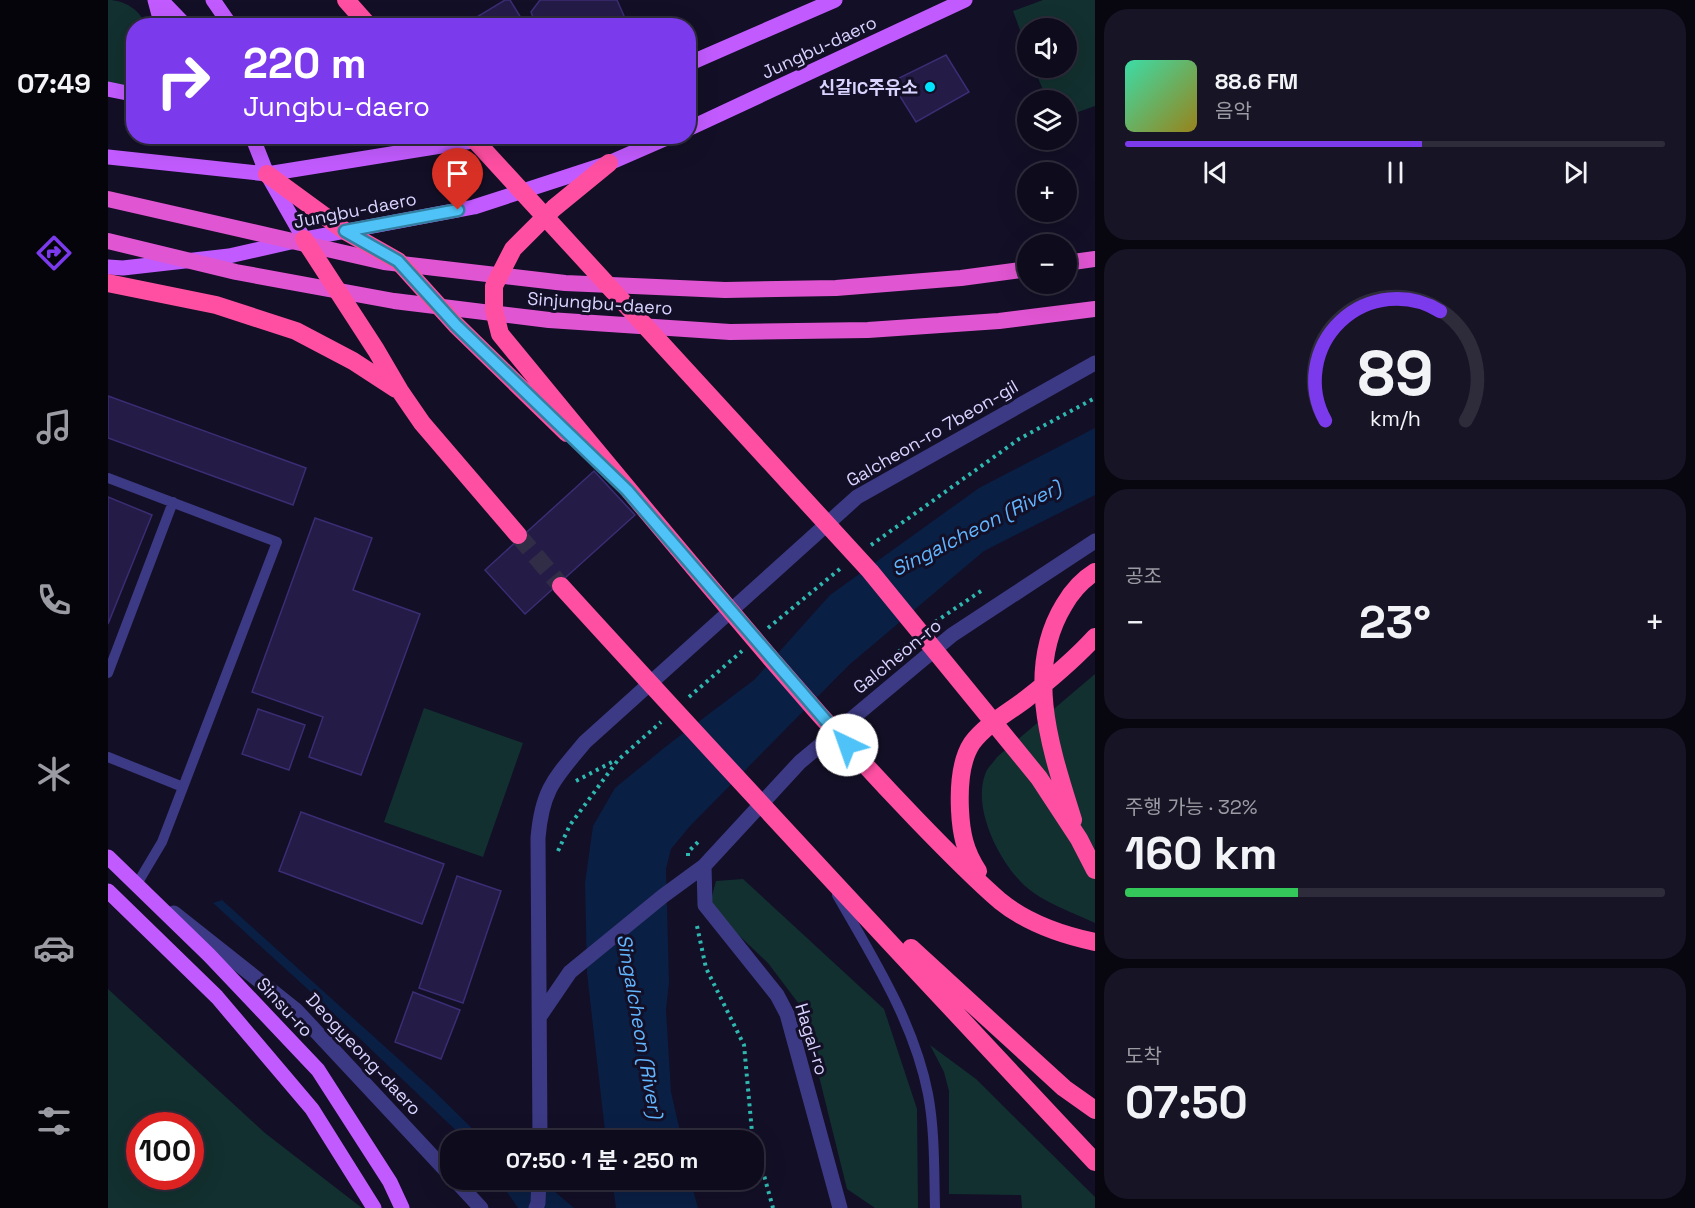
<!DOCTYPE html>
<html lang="ko">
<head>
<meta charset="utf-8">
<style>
	:root { --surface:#0e0b1c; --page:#171425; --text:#f1f3f6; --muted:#9b9ba3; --line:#2e2b3b; --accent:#7c3aed }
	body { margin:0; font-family:"Space Grotesk","Noto Sans KR",sans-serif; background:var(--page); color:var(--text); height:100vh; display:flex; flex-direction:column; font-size:22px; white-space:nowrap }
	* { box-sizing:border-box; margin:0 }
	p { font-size:20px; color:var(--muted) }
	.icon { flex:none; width:33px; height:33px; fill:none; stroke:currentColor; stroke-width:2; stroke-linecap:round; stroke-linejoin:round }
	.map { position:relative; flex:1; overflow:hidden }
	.drawer { display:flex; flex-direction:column; gap:9px; padding:9px; background:#08060f; width:600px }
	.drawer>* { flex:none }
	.top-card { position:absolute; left:18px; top:18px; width:570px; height:126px; border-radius:24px; box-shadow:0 6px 24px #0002,0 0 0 2px var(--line); background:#7c3aed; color:#fff; overflow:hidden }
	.buttons { position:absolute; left:909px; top:18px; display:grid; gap:12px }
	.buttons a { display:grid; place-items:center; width:60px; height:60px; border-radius:50%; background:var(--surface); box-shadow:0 6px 24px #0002,0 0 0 2px var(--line); font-size:30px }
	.speed { position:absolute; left:18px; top:1112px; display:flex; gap:12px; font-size:30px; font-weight:700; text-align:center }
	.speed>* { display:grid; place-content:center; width:78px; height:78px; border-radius:50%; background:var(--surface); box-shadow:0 6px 24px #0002,0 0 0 2px var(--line); line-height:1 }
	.speed .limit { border:9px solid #d22; background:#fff; color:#111 }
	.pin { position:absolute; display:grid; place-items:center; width:51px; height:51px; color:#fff; margin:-62px -26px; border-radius:50% 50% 50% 0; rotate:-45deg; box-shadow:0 0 6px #0007 }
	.pin .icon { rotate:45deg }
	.me { position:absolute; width:66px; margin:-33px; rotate:318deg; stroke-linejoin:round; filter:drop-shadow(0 0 4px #0008) }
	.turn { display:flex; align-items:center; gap:21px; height:126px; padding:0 18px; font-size:27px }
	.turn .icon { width:78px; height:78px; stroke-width:2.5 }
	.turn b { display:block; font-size:42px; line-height:51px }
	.big { font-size:45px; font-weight:700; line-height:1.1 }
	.drawer .card { flex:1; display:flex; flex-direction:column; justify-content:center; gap:9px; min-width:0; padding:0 21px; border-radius:24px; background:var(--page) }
	.drawer .dial { align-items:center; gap:0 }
	.dial svg { height:156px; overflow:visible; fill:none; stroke:var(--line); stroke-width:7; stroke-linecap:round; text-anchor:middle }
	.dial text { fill:var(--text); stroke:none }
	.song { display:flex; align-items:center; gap:18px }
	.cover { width:72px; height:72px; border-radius:9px; background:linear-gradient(135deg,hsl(160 70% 55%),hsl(50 70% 35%)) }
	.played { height:6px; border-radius:3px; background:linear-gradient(90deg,var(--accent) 55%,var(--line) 55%) }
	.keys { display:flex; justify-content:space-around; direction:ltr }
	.heat { display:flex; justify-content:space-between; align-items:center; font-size:33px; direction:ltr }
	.charge { height:9px; border-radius:4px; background:linear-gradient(90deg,#34c759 32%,var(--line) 0) }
	.trip { position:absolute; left:332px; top:1130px; width:324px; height:60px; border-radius:24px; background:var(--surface); box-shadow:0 6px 24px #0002,0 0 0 2px var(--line); font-weight:700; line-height:60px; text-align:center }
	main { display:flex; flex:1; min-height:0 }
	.tab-bar { display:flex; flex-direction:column; width:108px; justify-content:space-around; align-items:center; background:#06040b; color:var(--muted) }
	.tab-bar .icon { width:42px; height:42px }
	.tab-bar .selected { color:var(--accent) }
	.tab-bar b { font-size:27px; color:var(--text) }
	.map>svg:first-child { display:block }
	.green { fill:#12302f; fill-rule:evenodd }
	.water { fill:#0a1f44 }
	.building { fill:#241b47; stroke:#3b2d73; stroke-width:1.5 }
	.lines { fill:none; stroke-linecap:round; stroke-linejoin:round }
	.motorway-tunnel { stroke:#312d47; stroke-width:18; stroke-dasharray:18 9; stroke-linecap:butt }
	.path { stroke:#2fb8b0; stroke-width:4; stroke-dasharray:3 4.5; stroke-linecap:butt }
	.service { stroke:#3d3a85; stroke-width:10 }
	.minor { stroke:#3d3a85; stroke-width:15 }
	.tertiary { stroke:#3d3a85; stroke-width:15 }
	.primary { stroke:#c25bff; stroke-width:15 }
	.trunk { stroke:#e055d1; stroke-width:16 }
	.motorway { stroke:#ff4fa3; stroke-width:18 }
	.route-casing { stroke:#337fa1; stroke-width:15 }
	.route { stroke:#4fc3f7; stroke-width:10 }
	.poi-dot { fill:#00e5ff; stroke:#130f26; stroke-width:2 }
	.labels { text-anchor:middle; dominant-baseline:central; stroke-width:6; stroke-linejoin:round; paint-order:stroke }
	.street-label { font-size:18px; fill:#d9d4ff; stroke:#130f26 }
	.poi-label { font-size:18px; font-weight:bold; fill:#d9d4ff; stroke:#130f26; text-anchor:end }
	.water-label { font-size:20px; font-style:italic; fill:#62b6ff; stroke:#130f26 }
</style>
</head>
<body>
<main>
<nav class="tab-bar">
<b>07:49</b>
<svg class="icon selected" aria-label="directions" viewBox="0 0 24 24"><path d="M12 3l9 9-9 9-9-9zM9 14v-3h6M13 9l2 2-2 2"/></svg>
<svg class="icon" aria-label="music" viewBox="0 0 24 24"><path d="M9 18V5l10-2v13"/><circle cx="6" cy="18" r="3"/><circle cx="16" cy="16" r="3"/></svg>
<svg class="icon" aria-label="phone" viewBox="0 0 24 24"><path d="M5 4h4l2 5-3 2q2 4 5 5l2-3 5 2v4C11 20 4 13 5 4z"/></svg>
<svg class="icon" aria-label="climate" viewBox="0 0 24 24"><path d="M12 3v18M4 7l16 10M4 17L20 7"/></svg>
<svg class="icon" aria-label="car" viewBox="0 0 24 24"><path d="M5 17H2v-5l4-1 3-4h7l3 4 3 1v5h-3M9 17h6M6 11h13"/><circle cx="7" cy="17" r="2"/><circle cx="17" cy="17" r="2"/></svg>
<svg class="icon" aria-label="filters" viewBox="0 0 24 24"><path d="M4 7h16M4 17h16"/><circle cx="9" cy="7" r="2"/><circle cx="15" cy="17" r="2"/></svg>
</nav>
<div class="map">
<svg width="987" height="1208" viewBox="0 0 987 1208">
	<rect width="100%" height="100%" fill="#130f26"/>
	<path class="green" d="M 0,0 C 16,0 33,10 37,25 L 26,26 L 25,87 L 0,89 Z
		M 935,0 L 987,0 L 987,106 L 959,116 L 958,100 L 939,100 L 926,68 L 958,68 L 958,28 L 920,28 L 919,49 L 905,11 Z
		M 987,674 L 987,923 C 964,912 936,903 917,886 C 891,862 863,807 878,772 C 880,767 886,762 889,757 Z
		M 316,708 L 415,743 L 375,857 L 276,822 Z
		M 635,879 L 776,1009 L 809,1109 L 810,1208 L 767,1208 L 739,1189 L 694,1008 L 660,963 L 601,907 L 608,881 Z
		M 0,989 L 157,1133 L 254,1208 L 0,1208 ZM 32,1125 L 82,1125 L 82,1176 L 32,1176 Z
		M 822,1045 L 868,1079 L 987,1197 L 987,1208 L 914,1208 L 913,1195 L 841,1194 L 841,1091 L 836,1072 Z"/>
	<path class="water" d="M 987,428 L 987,495 L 876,551 L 741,665 L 582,826 L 563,849 L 558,869 L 561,982 L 558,1010 L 563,1092 L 574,1140 L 498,1140 L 479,973 L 477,883 L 485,826 L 507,788 L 561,744 L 646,680 L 722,595 L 871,488 Z
		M 114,900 L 325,1090 L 376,1140 L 358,1140 L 205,994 L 105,903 Z
		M 390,1179 L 432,1179 L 466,1208 L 410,1208 Z
		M 504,1179 L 582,1179 L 590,1208 L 508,1208 Z"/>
	<path class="building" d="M 397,0 L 402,0 L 418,26 L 354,26 Z
		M 432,0 L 509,0 L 520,25 L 428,26 L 423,12 Z
		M 838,55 L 861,92 L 808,122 L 783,82 Z
		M 0,396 L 198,468 L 185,505 L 0,438 Z
		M 486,471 L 527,515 L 417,614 L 377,570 Z
		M 0,497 L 44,515 L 0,624 Z
		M 207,518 L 264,538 L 245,590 L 312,614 L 253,775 L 201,757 L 215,717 L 144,692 Z
		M 150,709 L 197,725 L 181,770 L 134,754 Z
		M 193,812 L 336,864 L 314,924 L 171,871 Z
		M 349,876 L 393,891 L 355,1003 L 311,988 Z
		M 305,992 L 352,1010 L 333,1059 L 287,1042 Z"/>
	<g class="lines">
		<path class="motorway-tunnel" d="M 410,535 L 453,586"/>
		<path class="path" d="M 763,545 L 911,439 L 987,398
			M 827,622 L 873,591
			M 660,628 L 733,568
			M 768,672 L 798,645
			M 581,697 L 634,651
			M 468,781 L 506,761
			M 450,851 L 462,825 L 510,760 L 553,722
			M 580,856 L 580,852 L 591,841
			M 589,926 L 598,968 L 636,1045 L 644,1132 L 665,1208"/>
		<path class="service" d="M 0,478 L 169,542 L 54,842 L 29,884
			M 0,673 L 65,502
			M 0,757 L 75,787
			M 729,895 C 765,958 806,1022 820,1094 C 827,1131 826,1171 827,1208"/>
		<path class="minor" d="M 596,866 L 597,905 L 669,995 L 679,1014 L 732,1208
			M 432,1016 L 462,972 L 555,896 L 596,866 L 692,762 L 844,635 L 987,541
			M 432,1140 L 430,838 C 434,789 447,778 477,742 L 749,497 L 987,363
			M 428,1208 L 430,1203 L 431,1179"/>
		<path class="tertiary" d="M 66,913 L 188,1010 L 342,1175
			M 346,1179 L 373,1208"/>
		<path class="primary" d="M 47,0 L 54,26
			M 53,0 L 78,26
			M 105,0 L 123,26
			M 580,64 L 727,0
			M 0,89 L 19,93 L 26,91
			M 580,129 L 857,0
			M 144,136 L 159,174 L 196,239
			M 0,157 L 159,174 L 395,136
			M 0,267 L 15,268 L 121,256 L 196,239 L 366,207 L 501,163 L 563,136
			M 0,857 L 101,955 L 210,1070 L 282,1182 L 294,1208
			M 0,891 L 109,997 L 204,1109 L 266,1208"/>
		<path class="trunk" d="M 0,199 L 276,262 L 457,283 L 617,290 L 728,288 L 853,278 L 920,269
			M 0,241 L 128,272 L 286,301 L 441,320 L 622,332 L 760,330 L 891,321 L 987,309
			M 958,263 L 987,259"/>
		<path class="motorway" d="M 238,0 L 261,26
			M 363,136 L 762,571 L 931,778 L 971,839 L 987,870
			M 501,163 L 446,208 L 405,249 L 386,286 L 386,310 L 392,334 C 482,444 573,553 665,661 C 711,715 759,768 808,819 C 835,847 863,876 892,901 C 919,923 954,935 987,942
			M 159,174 L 237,231 L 290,261 L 348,325 L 459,433
			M 196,239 L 268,350 L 292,391 L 314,423 L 410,535
			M 0,283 L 108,305 L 188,331 L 245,361 L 288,389
			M 453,586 C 629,779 808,971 987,1162
			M 965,820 C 944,752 915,672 956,605 C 963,593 974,580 987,572
			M 870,871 C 857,852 853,833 852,810 C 851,789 852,761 864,743 C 877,725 901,712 918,699 C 942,680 966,660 987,637
			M 803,948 L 956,1088 L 987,1110"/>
	</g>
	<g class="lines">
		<g class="route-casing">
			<path id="route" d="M 350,210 L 237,231 L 290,261 L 348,325 L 519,490 L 739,745"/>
		</g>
		<use href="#route" class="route"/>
	</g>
	<circle class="poi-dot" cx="822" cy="87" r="6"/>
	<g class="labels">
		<g class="street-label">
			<text transform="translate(711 47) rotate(-25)">Jungbu-daero</text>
			<text transform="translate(247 210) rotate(-11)">Jungbu-daero</text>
			<text transform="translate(492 303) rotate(4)">Sinjungbu-daero</text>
			<text transform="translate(824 433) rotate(-30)">Galcheon-ro 7beon-gil</text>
			<text transform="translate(789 656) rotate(-39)">Galcheon-ro</text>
			<text transform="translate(177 1007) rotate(47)">Sinsu-ro</text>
			<text transform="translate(704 1039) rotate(73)">Hagal-ro</text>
			<text transform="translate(256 1054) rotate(47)">Deogyeong-daero</text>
		</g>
		<g class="poi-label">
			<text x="810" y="87">신갈IC주유소</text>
		</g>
		<g class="water-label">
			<text transform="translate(868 528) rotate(-27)">Singalcheon (River)</text>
			<text transform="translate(532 1026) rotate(80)">Singalcheon (River)</text>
		</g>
	</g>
</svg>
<div class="buttons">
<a><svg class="icon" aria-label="sound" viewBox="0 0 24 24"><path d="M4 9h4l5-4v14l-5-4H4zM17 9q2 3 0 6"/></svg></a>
<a><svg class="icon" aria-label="layers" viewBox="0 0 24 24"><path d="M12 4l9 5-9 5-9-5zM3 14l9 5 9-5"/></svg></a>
<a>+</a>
<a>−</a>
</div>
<div class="speed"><div class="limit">100</div></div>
<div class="pin" style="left:350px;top:210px;background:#d93025"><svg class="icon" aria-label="arrive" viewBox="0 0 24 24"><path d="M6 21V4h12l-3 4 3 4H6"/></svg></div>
<svg class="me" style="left:739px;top:745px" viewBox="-20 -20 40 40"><circle r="19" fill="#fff"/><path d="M0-13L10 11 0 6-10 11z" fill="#4fc3f7"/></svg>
<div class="trip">07:50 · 1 분 · 250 m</div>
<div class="top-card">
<div class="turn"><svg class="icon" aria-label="right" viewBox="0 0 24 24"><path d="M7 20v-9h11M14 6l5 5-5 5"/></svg><div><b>220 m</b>Jungbu-daero</div></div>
</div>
</div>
<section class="drawer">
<div class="card">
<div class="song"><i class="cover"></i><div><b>88.6 FM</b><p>음악</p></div></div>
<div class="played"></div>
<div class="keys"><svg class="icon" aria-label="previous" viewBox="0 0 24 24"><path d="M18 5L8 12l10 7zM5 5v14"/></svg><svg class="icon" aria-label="pause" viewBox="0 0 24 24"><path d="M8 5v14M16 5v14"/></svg><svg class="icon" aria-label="next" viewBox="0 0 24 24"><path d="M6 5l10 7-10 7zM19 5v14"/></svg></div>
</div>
<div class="card dial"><svg viewBox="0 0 100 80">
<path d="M14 69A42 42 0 1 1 86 69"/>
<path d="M14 69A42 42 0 0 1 73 13" stroke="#7c3aed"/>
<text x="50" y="56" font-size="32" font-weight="700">89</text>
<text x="50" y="72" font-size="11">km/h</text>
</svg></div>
<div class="card"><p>공조</p>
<div class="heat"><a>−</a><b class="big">23°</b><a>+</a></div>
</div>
<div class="card"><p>주행 가능 · 32%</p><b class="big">160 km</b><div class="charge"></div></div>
<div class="card"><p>도착</p><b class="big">07:50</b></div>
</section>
</main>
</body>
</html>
